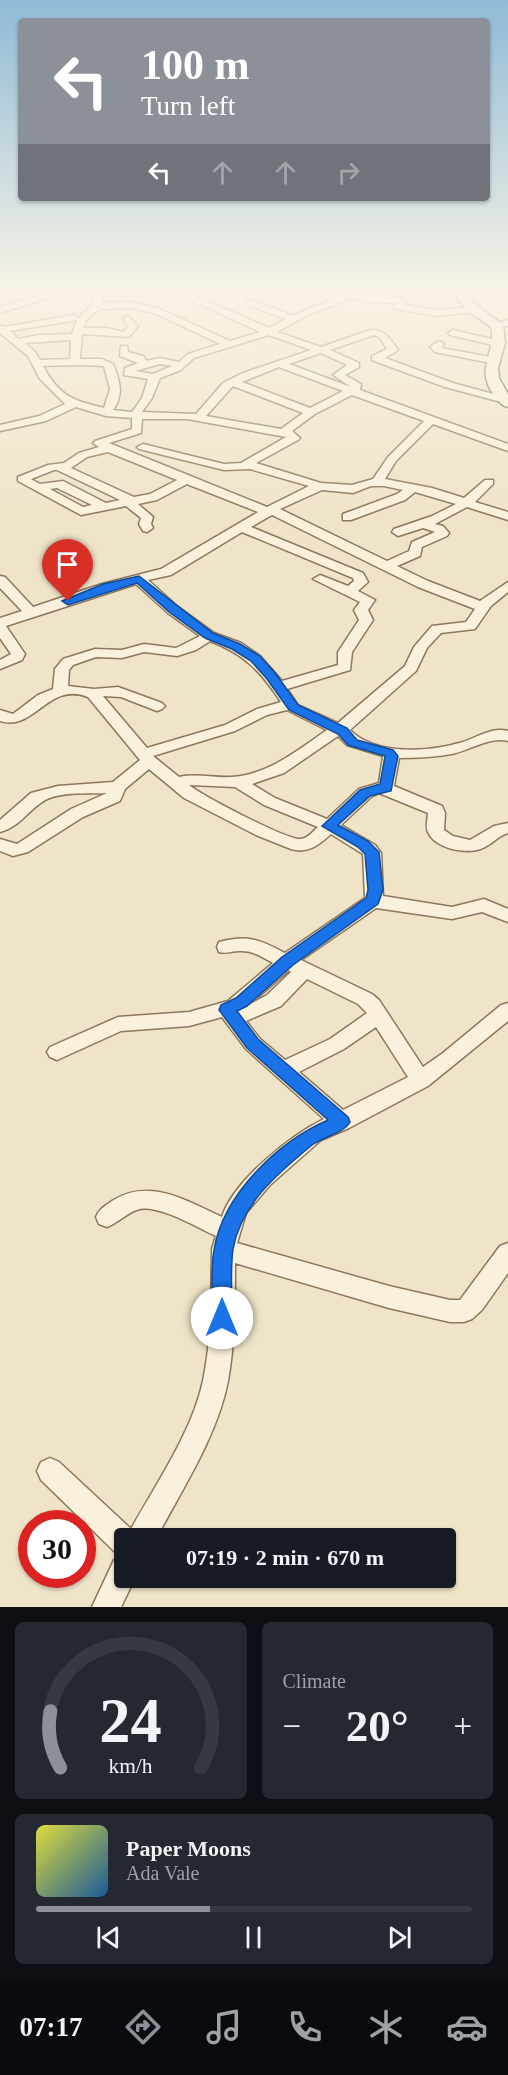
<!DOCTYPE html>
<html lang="en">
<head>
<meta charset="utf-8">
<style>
	:root { --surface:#171b24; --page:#242831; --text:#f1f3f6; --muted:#9ea1a6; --line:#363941; --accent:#8c9099 }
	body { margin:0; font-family:Georgia,serif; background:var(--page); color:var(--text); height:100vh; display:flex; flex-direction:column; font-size:22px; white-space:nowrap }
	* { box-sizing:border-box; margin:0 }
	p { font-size:20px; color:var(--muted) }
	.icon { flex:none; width:33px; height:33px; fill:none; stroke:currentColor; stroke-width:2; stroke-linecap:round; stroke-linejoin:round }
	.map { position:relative; height:1607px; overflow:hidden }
	.details { display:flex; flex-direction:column; gap:15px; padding:15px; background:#0d0f14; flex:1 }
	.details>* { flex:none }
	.banner { position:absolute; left:18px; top:18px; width:472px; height:183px; border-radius:6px; box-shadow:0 2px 4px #0004; background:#8c9099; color:#fff; overflow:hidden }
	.speed { position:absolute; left:18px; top:1510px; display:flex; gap:12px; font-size:30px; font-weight:700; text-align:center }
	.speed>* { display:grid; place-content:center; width:78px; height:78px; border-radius:50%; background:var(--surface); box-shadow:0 2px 4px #0004; line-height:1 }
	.speed .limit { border:9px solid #d22; background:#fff; color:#111 }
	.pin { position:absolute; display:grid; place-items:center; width:51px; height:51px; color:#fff; margin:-62px -26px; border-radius:50% 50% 50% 0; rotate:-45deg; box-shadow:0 0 6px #0007 }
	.pin .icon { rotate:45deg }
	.me { position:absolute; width:66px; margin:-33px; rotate:0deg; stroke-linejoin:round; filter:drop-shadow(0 0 4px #0008) }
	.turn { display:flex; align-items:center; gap:21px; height:126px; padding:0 24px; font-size:27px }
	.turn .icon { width:78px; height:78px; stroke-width:2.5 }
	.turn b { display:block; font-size:42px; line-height:51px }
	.lanes { display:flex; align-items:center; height:57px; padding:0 24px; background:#0003; justify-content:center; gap:30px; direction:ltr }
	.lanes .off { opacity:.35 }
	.big { font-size:45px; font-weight:800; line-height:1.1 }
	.details .tile { flex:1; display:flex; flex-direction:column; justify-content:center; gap:9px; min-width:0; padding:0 21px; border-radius:9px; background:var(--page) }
	.details .dial { align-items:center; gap:0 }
	.dial svg { height:156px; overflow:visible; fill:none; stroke:var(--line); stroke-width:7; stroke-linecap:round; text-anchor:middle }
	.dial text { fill:var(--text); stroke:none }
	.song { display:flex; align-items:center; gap:18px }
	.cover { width:72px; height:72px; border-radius:9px; background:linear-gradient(135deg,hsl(60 70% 55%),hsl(210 70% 35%)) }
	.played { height:6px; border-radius:3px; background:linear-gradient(90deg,var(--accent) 40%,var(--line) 40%) }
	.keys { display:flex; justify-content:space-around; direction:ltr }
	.heat { display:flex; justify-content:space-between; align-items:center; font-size:33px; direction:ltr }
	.details .tiles { flex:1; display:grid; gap:15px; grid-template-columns:1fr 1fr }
	.tile:last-child { grid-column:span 2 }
	.trip { position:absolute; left:114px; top:1528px; width:342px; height:60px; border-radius:6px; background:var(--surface); box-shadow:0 2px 4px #0004; font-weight:800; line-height:60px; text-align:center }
	.tab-bar { display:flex; height:96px; justify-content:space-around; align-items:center; background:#090b0e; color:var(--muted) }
	.tab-bar .icon { width:42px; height:42px }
	.tab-bar .selected { color:var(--accent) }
	.tab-bar b { font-size:27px; color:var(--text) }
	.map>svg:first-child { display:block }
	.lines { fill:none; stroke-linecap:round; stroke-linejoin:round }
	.street-casing { stroke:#8d765c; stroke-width:3 }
	.secondary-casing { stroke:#6f573f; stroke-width:3 }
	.street { fill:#faf1dc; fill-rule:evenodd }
	.secondary { fill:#faf1dc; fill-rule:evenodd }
	.route { fill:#1a73e8; stroke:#114b97; stroke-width:1.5 }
</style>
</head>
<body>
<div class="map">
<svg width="508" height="1607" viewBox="0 0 508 1607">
	<rect width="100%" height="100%" fill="#f0e4c8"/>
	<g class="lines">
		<g class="street-casing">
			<path id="street" d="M 51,292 L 67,292 L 0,313 L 0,307 Z
				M 94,292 L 103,292 L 103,303 L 131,302 L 160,309 L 230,341 L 260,332 L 173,292 L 186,292 L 269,328 L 286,319 L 248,305 L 248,301 L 254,301 L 293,316 L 342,295 L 337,292 L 399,297 L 407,302 L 404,305 L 438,310 L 477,307 L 477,311 L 474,312 L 438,316 L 395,309 L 393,307 L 397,303 L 368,302 L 352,298 L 308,315 L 277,332 L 321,347 L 371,330 C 385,329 391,340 398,350 L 385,358 L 453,383 L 508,398 L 508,402 L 505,403 L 445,387 L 372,360 L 372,356 L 387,349 L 380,338 L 374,335 L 330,350 L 359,363 L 359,367 L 345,375 L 361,384 L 360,390 L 508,444 L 508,451 L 433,424 L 396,461 L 385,479 L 432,488 L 464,498 L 485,480 L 493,480 L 493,484 L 475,502 L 508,512 L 508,520 L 467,507 L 435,524 L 443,526 L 449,533 L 447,536 L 422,547 L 420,556 L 397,566 L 428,581 L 480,601 L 508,582 L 508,592 L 491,606 L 475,629 L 441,633 L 427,648 L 416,671 L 350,730 C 376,756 430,752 463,742 C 478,737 492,727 508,731 L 508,741 C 491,736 470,750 452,754 C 434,757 417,758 399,758 L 394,786 L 442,806 L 445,813 L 444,830 L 453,836 L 470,840 L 494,826 L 508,823 L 508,833 C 498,836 492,844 483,848 C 468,855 435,849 428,832 C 425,826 428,819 428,813 L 379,793 L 371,797 L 341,825 L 375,845 L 381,853 L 383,896 L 452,907 L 484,899 L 508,909 L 508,922 L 482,912 L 452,919 L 376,908 L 301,960 L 372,994 L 379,1000 L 423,1067 L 443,1053 L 501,1005 L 508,1003 L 508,1021 L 428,1086 L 349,1128 L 321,1140 L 270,1185 L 246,1213 L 237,1243 L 389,1286 L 450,1300 L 460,1300 L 500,1246 L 508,1243 L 508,1273 L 482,1310 L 472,1319 L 464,1322 L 450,1322 L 389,1308 L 235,1263 C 235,1302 235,1342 228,1381 C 217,1437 182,1489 156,1539 L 124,1539 L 124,1555 L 114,1551 L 41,1480 L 37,1471 L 41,1462 L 50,1458 L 59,1462 L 131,1529 C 156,1484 192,1432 203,1381 C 212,1338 211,1293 212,1249 L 216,1236 C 198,1228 160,1205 140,1209 C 129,1211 118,1223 107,1227 L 99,1224 L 96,1217 C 99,1209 105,1206 112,1201 C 150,1177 186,1201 222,1217 C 233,1181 291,1135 324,1119 L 246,1049 L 222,1017 L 189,1026 L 121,1031 L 57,1060 L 50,1057 L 47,1052 L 50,1047 L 118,1017 L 189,1012 L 228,1001 L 273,963 C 262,957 252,950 239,951 C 232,951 227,954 219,952 L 217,947 L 219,942 C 248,934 260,940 285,953 L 365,898 L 363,854 L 331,834 C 319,845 308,854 291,849 L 256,835 L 184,798 L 149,769 L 125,789 L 120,801 L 83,817 L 28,852 L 13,856 L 0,851 L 0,839 L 17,844 L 71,809 L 107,793 C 88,794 57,791 42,802 C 27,812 19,827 0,832 L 0,820 L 31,793 L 58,786 L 113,782 L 140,760 L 88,697 C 48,681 35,732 0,721 L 0,710 L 13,714 L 38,695 L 53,689 L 55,669 L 63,659 L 95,649 L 122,650 L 144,644 L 176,648 L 200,636 L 168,613 L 136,584 L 6,626 L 25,654 L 22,660 L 0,669 L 0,660 L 11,654 L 0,638 L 0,618 L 22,611 L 0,588 L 0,576 L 5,577 L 33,607 L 102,584 L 161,569 L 258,512 L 187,484 L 157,500 L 138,504 L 153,517 L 151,524 L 153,528 L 147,532 L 143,531 L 139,524 L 141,518 L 126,506 L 81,515 L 18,481 L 18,477 L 48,465 L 64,463 L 79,453 L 99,447 L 93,443 L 95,441 L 132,429 L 132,418 L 106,416 L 76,407 L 46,421 L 0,431 L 0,425 L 39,416 L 65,404 L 40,379 L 28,356 L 0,333 L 0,325 L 4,327 L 74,315 L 78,318 L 93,304 ZM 131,308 L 154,313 L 220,344 L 188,354 L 179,362 L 160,358 L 147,361 L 143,356 L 128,352 L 127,346 L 121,346 L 120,356 L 138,363 L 125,368 L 124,375 L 148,379 L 142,398 L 132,412 L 113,410 C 124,395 120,381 113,364 L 102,359 L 80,359 L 82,334 L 129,337 L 138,326 L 128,316 L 123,319 L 128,326 L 124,332 L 106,328 L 83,328 L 87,319 L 99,309 ZM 77,320 L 72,334 L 39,335 L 19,339 L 10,331 ZM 269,335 L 311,350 L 243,373 L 223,383 L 196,414 L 142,412 L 152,398 L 160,378 L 181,370 L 194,358 ZM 71,340 L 70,359 L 40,360 L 35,352 L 25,343 ZM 321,353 L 347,365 L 333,375 L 351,387 L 289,364 ZM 160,364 L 172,366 L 153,374 L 135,371 ZM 78,365 L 104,366 L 110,389 L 104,408 C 72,400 60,397 43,366 ZM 279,367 L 343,391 L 310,408 L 242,382 ZM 233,386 L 303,413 L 281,429 L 206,416 ZM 352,395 L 424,421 L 388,457 L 373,479 L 352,485 L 321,483 L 256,463 L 298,440 L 300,438 L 292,431 L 315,414 ZM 142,419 L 187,419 L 286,437 L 241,463 L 224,464 L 143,444 L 137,447 L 139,449 L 224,470 L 250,469 L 309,486 L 267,507 L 109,443 L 141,433 ZM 108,452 L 177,480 L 150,494 L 134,497 L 71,468 L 87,457 ZM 54,470 L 57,470 L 120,500 L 106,503 L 63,481 L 40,484 L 31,479 ZM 371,486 L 384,486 L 403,490 L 397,494 L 343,514 L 343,520 L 351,520 L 405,500 L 415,492 L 456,504 L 432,516 L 394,529 L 392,532 L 398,536 L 423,528 L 435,532 L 412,542 L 409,551 L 387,561 L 280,509 L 322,490 L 353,493 ZM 57,488 L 92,505 L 83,507 L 50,489 ZM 272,515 L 418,587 L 475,609 L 466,622 L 432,626 L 414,647 L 405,666 L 338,723 L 298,705 L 287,689 L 350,670 L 352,652 L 373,620 L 368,610 L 375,600 L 358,591 L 368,582 L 363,573 L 251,527 ZM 242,532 L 353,578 L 354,581 L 348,586 L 320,575 L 313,579 L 360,602 L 354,610 L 359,620 L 338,652 L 338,665 L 282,681 L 260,656 L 241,643 L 214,633 L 178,607 L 148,580 L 171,575 ZM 210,641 C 245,654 261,672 281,702 L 257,709 L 225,725 L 147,748 L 103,696 L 121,697 L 157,711 L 162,709 L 165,706 L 162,703 L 118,687 L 94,689 L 68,686 L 69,670 L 73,665 L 96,657 L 122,658 L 144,652 L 177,656 L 196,650 ZM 287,710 L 327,730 C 298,750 268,775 231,777 C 213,778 197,773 179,777 L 153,756 L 235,731 L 267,715 ZM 338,736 L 347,745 L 383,756 L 379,783 L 359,789 L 327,819 L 275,798 L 252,784 L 284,773 ZM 189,785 L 235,787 L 264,805 L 318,827 C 312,832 307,840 298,839 C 282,837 204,797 189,785 ZM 289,970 L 291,972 L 267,995 L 249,1005 ZM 307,979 L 358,1004 L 367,1013 L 330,1039 L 285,1060 L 260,1039 L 246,1021 L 281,1006 ZM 376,1027 L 408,1077 L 343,1110 L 299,1072 L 344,1049 Z
				M 508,320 L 508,326 L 497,328 L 492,325 Z
				M 453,330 L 500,341 L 502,343 L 497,346 L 450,335 L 448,333 Z
				M 439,341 L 444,344 L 441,348 L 491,357 L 496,360 L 491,363 L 435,352 L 430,347 Z
				M 124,1556 L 124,1578 L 135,1578 L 121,1607 L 92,1607 L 114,1560 Z"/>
		</g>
		<g class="secondary-casing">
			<path id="secondary" d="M 452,292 L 465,292 L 476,305 L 503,325 L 505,343 L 498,368 L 499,378 L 508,394 L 508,407 C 501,406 499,401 494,395 C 474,368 497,353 491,327 L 468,311 Z"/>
		</g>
		<use href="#street" class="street"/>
		<use href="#secondary" class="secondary"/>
	</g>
	<linearGradient id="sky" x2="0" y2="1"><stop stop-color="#8fbad6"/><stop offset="0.56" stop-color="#f8f3e6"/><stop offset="1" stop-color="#f8f3e6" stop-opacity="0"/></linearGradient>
	<rect width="508" height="517" fill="url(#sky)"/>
	<path class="route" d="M 139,576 L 213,633 L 240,644 L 260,656 L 276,674 L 298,705 L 347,728 L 357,740 L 393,750 L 398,756 L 391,791 L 370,796 L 338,825 L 368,841 L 379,852 L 383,890 L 378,904 L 293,965 L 247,1006 L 237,1011 L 258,1039 L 348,1117 L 350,1122 C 344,1133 323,1137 312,1145 C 278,1173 241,1204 233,1249 C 230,1271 232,1296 232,1318 L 229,1325 L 222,1328 L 215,1325 L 212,1318 C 213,1296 210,1271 214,1250 C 223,1194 278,1142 328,1120 L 247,1048 L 219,1010 L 221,1005 L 236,998 L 282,957 L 366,898 L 368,890 L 365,854 L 358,847 L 322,826 L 360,790 L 380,784 L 385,756 L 348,745 L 338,734 L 289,710 L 267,679 L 251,661 L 232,649 L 205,638 L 169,612 L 137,583 L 68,605 L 62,601 L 103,584 Z"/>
</svg>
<div class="speed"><div class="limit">30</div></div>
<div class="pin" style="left:68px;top:601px;background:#d93025"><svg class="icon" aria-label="arrive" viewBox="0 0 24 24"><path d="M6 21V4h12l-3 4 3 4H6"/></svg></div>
<svg class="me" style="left:222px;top:1318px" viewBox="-20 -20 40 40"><circle r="19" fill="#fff"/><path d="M0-13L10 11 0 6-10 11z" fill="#1a73e8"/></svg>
<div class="trip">07:19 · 2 min · 670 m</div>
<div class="banner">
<div class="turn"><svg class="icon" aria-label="left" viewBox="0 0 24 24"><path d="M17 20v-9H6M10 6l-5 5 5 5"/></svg><div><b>100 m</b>Turn left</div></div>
<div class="lanes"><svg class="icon" aria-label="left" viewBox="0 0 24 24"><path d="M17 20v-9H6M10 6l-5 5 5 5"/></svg><svg class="icon off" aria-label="ahead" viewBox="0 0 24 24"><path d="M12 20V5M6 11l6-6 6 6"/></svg><svg class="icon off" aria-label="ahead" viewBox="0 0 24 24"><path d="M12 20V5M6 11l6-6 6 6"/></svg><svg class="icon off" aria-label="right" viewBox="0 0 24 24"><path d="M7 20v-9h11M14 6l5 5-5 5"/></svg></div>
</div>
</div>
<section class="details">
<div class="tiles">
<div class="tile dial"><svg viewBox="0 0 100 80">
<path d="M14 69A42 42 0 1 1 86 69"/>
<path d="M14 69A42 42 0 0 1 9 40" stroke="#8c9099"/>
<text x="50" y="56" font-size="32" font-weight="700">24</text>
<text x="50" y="72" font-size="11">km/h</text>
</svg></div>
<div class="tile"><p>Climate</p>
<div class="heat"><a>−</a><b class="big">20°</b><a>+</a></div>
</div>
<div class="tile">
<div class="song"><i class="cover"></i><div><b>Paper Moons</b><p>Ada Vale</p></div></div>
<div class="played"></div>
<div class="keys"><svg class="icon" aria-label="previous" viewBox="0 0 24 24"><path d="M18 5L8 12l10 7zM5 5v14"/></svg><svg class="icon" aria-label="pause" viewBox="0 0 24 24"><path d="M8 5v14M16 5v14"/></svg><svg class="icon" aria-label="next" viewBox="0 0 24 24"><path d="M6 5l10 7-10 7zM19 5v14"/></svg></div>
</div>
</div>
</section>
<nav class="tab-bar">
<b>07:17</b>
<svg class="icon selected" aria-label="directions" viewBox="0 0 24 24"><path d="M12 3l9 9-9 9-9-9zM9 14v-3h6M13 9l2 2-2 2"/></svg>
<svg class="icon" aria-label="music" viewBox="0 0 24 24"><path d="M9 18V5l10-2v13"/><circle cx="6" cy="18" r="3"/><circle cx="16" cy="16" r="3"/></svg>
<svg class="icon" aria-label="phone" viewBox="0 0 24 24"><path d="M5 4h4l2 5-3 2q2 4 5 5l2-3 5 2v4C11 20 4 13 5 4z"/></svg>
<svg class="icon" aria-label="climate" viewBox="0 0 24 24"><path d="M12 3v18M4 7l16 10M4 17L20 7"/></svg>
<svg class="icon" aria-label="car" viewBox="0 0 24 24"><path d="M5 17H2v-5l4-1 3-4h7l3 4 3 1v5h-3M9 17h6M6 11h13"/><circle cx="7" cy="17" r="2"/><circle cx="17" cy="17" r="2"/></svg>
</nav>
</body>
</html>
